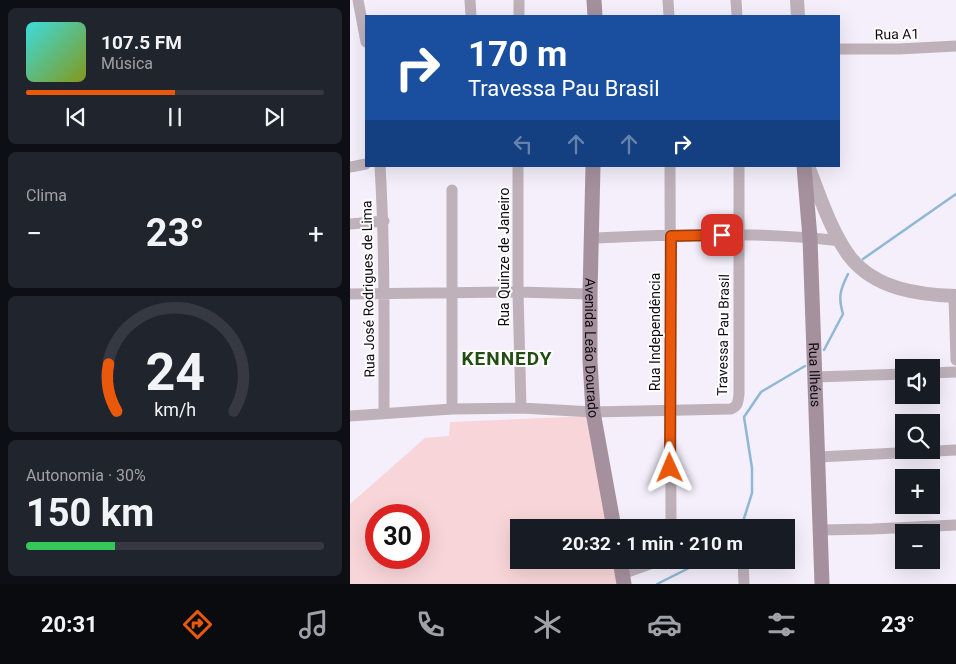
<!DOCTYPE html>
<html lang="pt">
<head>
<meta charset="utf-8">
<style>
	:root { --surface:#171b24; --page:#20242c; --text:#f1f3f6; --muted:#9ea1a6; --line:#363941; --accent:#ea580c }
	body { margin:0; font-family:Roboto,sans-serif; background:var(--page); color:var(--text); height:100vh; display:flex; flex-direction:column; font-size:19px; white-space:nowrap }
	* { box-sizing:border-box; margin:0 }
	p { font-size:16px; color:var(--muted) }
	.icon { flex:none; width:28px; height:28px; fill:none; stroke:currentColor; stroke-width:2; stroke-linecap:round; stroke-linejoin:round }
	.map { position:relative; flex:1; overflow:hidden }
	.drawer { display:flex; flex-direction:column; gap:8px; padding:8px; background:#0d0f14; width:350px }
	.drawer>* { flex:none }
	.top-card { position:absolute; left:15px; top:15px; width:475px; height:152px; border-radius:0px; box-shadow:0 5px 20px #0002; background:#1a4fa0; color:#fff; overflow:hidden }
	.controls { position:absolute; left:545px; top:359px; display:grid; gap:10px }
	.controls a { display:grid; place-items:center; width:45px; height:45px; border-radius:0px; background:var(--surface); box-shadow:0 5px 20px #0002; font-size:25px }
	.speed { position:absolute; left:15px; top:504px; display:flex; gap:10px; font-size:25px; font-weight:700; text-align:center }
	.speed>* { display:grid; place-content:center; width:65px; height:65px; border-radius:50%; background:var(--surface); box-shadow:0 5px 20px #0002; line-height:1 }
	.speed .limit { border:8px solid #d22; background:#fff; color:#111 }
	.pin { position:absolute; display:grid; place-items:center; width:42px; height:42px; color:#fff; margin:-21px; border-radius:10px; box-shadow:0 2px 8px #0006 }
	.me { position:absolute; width:55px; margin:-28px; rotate:359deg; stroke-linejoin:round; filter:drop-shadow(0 0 4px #0008) }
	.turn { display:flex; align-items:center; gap:18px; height:105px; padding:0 20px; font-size:22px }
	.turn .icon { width:65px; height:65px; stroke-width:2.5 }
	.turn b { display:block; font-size:35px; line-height:42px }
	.lanes { display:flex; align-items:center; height:48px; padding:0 20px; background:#0003; justify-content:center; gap:25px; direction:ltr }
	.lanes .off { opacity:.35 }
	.big { font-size:38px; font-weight:700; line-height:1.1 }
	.drawer .card { flex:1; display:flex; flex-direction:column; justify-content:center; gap:8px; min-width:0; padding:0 18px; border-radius:8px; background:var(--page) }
	.drawer .dial { align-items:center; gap:0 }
	.dial svg { height:130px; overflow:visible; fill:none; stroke:var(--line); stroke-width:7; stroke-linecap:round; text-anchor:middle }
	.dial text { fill:var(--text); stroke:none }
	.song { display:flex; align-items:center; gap:15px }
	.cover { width:60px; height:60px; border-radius:8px; background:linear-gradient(135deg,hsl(180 70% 55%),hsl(70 70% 35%)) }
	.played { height:5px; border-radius:2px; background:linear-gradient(90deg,var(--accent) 50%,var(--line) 50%) }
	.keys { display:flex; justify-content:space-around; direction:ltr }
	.heat { display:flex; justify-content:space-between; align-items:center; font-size:28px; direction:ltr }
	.charge { height:8px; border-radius:4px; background:linear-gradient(90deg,#34c759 30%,var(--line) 0) }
	.trip { position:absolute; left:160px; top:519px; width:285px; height:50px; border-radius:0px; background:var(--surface); box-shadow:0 5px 20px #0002; font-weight:700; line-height:50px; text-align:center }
	.menu { display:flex; height:80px; justify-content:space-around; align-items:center; background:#090b0e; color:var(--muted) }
	.menu .icon { width:35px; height:35px }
	.menu .on { color:var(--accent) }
	.menu b { font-size:22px; color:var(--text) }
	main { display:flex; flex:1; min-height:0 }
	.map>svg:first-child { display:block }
	.green { fill:#f8d5d8; fill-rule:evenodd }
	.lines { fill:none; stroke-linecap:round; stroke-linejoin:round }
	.stream { stroke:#8eb8d5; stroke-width:2.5 }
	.minor { stroke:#beb1ba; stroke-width:11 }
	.tertiary { stroke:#beb1ba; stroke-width:14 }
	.secondary { stroke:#a5919e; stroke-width:15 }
	.route-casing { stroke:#983908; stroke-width:12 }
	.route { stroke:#ea580c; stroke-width:9 }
	.labels { text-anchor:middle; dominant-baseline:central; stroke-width:4; stroke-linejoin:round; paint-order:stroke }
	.street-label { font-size:14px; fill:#0e0913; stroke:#fff }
	.district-label { font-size:19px; font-weight:bold; letter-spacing:1px; fill:#224e14; stroke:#fff }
</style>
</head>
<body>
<main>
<section class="drawer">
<div class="card">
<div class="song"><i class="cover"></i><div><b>107.5 FM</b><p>Música</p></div></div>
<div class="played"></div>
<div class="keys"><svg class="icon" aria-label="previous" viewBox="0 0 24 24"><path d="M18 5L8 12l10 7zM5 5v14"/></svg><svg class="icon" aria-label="pause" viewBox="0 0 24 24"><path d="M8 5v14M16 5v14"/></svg><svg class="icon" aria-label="next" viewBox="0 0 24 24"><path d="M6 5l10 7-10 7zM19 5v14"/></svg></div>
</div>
<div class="card"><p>Clima</p>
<div class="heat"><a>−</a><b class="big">23°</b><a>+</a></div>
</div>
<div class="card dial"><svg viewBox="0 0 100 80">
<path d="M14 69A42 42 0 1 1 86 69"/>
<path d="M14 69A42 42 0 0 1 9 40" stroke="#ea580c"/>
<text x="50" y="56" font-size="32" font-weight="700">24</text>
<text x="50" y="72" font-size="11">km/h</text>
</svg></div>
<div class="card"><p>Autonomia · 30%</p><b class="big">150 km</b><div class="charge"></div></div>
</section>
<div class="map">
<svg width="606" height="584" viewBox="0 0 606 584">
	<rect width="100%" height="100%" fill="#f4effb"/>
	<path class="green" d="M 240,416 L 259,527 L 169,528 L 169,560 L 264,560 L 268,584 L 0,584 L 0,504 L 75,438 L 99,436 L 100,422 ZM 26,515 L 69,515 L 69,558 L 26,558 Z"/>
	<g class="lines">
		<path class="stream" d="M 513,259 L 606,194
			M 474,350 L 493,314 C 488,297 490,290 498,274
			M 391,528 L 402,493 L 402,468 L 394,417 L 411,392 L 455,366
			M 307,584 L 355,560"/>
		<path class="minor" d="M 8,0 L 16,42
			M 120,0 L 121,16
			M 318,0 L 319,16
			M 386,0 L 387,16
			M 169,16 L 169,0
			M 489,49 L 549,49 L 606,46
			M 30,166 C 35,248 34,330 34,412
			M 168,166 L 168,292 L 171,408
			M 320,166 L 321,528
			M 0,167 L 16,164
			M 0,224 L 34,221
			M 241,238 C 324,235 408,231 491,241
			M 0,294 L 168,292 L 240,294
			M 604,296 L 606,360
			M 581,373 L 606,372
			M 466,377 L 554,374
			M 102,409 L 102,190
			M 0,416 L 102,409 L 171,408 L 243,412 L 381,409 C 388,406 388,402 389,394 L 389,166
			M 469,457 L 606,450
			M 471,530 L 523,529 L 606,525
			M 393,560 L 394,584
			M 272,574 L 311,560"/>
		<path class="tertiary" d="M 447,0 L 448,16
			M 458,166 C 469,194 482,234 500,257 C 525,289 569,295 606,296"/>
		<g class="secondary">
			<path d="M 244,0 L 245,16"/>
			<path id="s1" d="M 243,166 L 240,294 L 240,361 L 243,412 L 264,528"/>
			<path id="s2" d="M 454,166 L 460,238 L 472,584"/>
			<path d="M 270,560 L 274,584"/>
		</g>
	</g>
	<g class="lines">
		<g class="route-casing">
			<path id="route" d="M 320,468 L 321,236 L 372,235"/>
		</g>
		<use href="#route" class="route"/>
	</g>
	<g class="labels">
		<g class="street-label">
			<text transform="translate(547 34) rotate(-1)">Rua A1</text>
			<text transform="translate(154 257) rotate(-90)">Rua Quinze de Janeiro</text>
			<text transform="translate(18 289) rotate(-91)">Rua José Rodrigues de Lima</text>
			<text transform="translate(305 332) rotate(-90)">Rua Independência</text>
			<text transform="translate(373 335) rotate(-89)">Travessa Pau Brasil</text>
			<text stroke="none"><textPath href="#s1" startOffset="182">Avenida Leão Dourado</textPath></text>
			<text stroke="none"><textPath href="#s2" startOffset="209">Rua Ilhéus</textPath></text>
		</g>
		<g class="district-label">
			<text x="157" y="358">KENNEDY</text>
		</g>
	</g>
</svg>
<div class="controls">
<a><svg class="icon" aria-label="sound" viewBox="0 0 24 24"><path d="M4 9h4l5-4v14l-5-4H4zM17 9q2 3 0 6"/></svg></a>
<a><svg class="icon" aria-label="search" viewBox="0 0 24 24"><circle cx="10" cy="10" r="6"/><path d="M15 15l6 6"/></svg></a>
<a>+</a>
<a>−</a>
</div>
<div class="speed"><div class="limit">30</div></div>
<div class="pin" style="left:372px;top:235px;background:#d93025"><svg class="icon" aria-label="arrive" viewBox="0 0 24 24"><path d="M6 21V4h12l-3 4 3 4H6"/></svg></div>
<svg class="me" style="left:320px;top:468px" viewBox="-20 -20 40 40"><path d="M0-17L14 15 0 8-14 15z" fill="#ea580c" stroke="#fff" stroke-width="4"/></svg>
<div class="trip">20:32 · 1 min · 210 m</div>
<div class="top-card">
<div class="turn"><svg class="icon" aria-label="right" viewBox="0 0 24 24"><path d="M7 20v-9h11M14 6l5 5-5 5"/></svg><div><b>170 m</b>Travessa Pau Brasil</div></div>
<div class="lanes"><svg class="icon off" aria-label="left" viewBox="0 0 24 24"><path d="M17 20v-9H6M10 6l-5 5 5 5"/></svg><svg class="icon off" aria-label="ahead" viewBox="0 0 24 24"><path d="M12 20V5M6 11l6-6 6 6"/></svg><svg class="icon off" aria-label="ahead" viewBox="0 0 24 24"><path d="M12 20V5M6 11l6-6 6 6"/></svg><svg class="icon" aria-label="right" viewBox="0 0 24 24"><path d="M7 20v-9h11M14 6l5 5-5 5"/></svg></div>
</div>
</div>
</main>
<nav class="menu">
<b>20:31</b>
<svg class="icon on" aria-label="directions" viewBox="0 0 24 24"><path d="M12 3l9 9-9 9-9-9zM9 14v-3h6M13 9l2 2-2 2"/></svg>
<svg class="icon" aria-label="music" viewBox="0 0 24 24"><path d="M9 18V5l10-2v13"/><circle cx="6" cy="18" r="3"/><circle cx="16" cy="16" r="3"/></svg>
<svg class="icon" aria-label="phone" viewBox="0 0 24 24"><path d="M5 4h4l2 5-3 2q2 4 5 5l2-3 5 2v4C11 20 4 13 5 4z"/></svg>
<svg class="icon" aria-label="climate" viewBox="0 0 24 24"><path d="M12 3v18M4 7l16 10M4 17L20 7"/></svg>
<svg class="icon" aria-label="car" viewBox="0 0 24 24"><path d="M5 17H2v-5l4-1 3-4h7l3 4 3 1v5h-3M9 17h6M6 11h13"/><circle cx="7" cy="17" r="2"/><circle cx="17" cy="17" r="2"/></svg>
<svg class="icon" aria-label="filters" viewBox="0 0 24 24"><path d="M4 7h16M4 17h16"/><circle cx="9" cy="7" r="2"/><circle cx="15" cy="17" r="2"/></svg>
<b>23°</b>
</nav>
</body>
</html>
